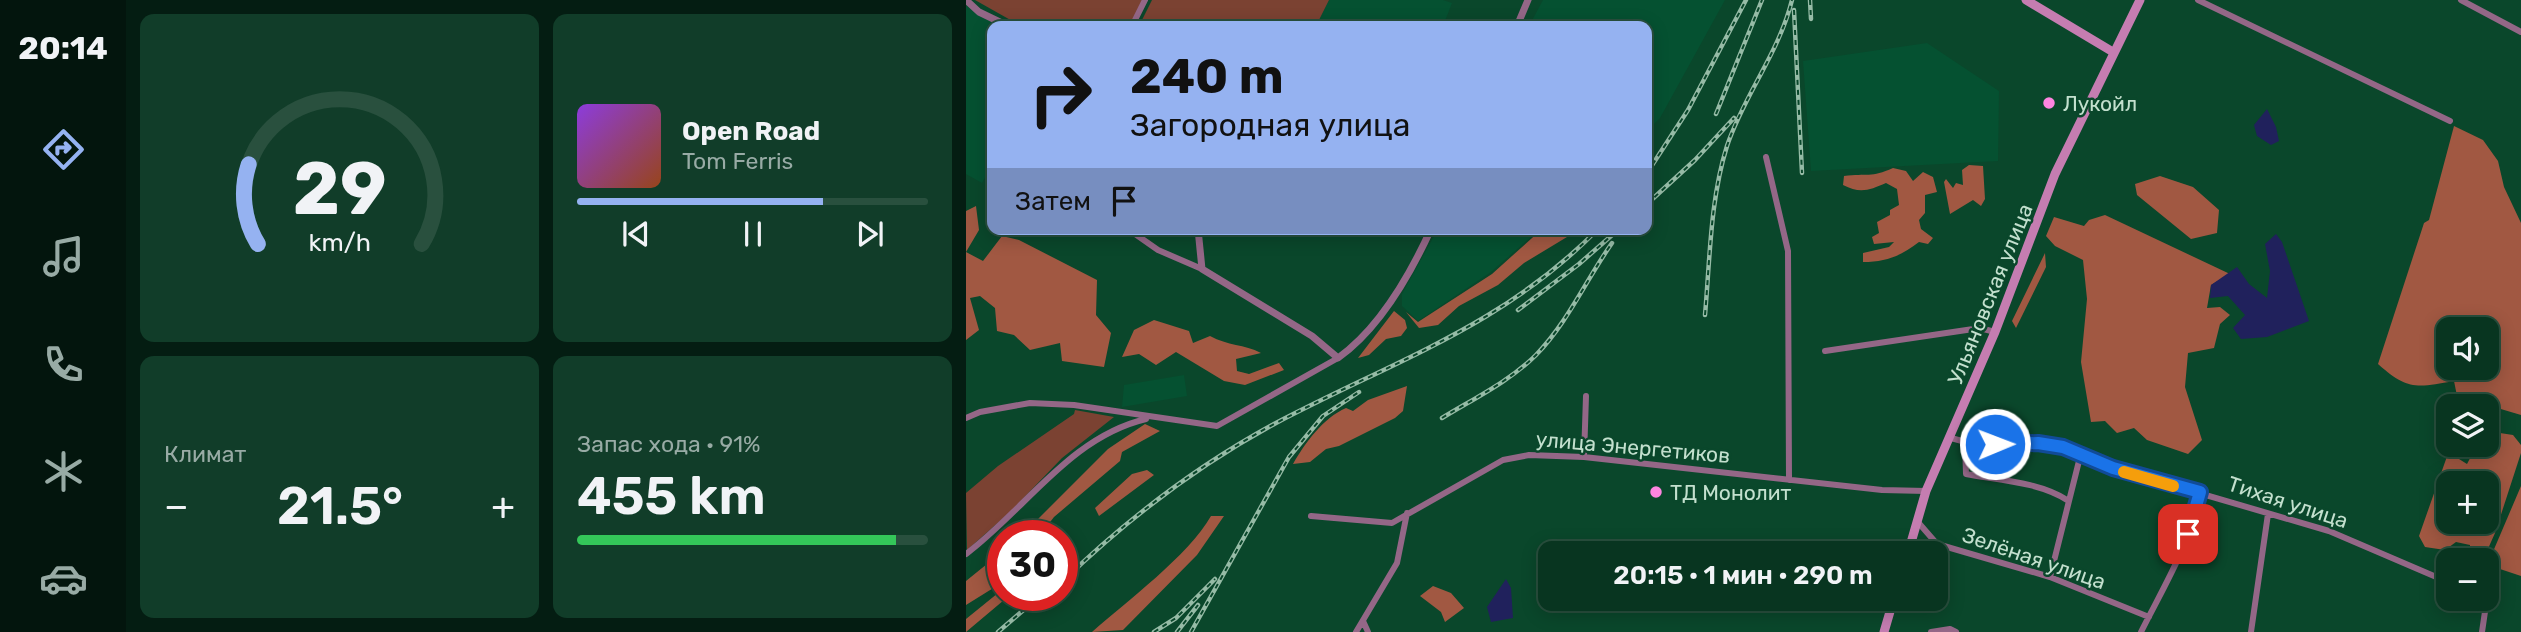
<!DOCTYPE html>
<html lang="ru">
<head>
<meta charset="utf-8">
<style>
	:root { --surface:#083520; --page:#113d29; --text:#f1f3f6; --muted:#98aba5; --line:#29503e; --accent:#95b2f1 }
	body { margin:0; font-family:Rubik,sans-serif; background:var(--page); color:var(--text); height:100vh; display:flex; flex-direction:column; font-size:26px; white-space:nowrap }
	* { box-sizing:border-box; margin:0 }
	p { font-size:23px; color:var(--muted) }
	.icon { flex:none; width:38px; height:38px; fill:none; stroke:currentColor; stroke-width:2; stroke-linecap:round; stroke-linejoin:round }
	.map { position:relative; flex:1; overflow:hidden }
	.side { display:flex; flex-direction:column; gap:14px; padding:14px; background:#041d12; width:840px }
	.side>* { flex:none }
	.banner { position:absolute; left:21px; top:21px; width:665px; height:214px; border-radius:14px; box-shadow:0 4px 18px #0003,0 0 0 2px var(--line); background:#95b2f1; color:#111; overflow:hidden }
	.controls { position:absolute; left:1470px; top:317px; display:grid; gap:14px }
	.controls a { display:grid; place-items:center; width:63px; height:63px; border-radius:14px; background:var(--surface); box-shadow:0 4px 18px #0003,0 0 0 2px var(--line); font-size:35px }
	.speed { position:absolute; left:21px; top:520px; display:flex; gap:14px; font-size:35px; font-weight:700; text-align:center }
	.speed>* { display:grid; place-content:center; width:91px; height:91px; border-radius:50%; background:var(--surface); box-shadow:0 4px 18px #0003,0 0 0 2px var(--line); line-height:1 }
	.speed .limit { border:10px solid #d22; background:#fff; color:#111 }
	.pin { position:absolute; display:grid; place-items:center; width:60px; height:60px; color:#fff; margin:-30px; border-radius:14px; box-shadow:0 4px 10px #0006 }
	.me { position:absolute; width:77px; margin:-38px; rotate:89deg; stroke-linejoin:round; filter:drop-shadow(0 0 5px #0008) }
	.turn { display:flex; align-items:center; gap:24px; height:147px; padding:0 28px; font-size:32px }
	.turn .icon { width:91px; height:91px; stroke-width:2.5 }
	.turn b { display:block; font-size:49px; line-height:60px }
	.then { display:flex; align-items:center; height:66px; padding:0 28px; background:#0003; gap:14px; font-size:26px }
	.big { font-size:52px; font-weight:600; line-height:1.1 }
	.side .tile { flex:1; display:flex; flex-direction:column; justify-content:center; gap:10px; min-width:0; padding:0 24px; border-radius:14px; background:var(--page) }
	.side .dial { align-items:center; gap:0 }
	.dial svg { height:182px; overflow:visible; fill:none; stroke:var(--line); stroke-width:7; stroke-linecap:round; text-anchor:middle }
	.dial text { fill:var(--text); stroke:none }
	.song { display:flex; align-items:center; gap:21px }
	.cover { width:84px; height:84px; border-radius:10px; background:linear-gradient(135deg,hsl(270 70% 55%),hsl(20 70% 35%)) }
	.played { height:7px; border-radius:4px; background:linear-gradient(90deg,var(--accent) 70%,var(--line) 70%) }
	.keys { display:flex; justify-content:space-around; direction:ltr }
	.heat { display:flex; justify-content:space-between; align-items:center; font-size:38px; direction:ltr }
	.charge { height:10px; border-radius:5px; background:linear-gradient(90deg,#34c759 91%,var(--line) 0) }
	.side .tiles { flex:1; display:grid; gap:14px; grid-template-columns:repeat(2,1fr) }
	.trip { position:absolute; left:572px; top:541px; width:410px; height:70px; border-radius:14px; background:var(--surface); box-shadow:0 4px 18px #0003,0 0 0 2px var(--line); font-weight:600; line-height:70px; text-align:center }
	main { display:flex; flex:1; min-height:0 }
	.tabs { display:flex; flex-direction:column; width:126px; justify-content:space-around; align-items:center; background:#03150d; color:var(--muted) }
	.tabs .icon { width:49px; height:49px }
	.tabs .on { color:var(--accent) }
	.tabs b { font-size:32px; color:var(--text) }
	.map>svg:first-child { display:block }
	.built { fill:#055131 }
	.green { fill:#7b4232 }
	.forest { fill:#a15842; fill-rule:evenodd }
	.water { fill:#20215c }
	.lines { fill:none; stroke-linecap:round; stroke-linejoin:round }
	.minor { stroke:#946787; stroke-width:6 }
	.tertiary { stroke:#946787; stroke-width:7 }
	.secondary { stroke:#c57db1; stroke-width:9 }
	.rail-casing { stroke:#96bba6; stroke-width:4.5 }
	.rail { stroke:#0a472b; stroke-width:2; stroke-dasharray:5; stroke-linecap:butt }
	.route-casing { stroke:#114b97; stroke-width:18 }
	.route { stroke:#1a73e8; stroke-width:12 }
	.slow { stroke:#f59e0b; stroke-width:12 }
	.poi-dot { fill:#fe85e0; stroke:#0a472b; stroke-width:2.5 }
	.labels { text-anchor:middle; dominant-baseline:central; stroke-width:5; stroke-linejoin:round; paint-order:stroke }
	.poi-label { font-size:21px; fill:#c3e0ce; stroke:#0a472b; text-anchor:start }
	.street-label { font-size:21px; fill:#c3e0ce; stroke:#0a472b }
</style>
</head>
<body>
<main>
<nav class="tabs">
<b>20:14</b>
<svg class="icon on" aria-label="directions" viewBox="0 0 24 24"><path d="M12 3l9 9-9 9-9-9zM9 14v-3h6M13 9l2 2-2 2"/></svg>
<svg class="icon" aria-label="music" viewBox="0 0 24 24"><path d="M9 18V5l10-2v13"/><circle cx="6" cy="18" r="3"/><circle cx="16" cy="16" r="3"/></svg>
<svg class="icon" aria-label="phone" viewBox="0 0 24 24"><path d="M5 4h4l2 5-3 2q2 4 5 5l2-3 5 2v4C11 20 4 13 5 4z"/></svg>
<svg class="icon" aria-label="climate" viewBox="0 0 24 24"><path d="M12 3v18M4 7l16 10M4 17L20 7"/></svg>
<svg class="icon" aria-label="car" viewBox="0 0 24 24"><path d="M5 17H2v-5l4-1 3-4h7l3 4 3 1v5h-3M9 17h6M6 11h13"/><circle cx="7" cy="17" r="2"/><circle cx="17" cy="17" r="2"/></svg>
</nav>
<section class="side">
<div class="tiles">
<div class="tile dial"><svg viewBox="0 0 100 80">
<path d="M14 69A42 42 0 1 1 86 69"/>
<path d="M14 69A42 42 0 0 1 10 34" stroke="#95b2f1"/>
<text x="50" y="56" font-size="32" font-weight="700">29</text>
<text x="50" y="72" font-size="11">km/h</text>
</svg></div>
<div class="tile">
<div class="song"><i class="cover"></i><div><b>Open Road</b><p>Tom Ferris</p></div></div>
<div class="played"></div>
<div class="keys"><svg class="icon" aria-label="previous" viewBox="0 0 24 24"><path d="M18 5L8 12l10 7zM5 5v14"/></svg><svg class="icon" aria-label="pause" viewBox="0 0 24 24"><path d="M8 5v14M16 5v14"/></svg><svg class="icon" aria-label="next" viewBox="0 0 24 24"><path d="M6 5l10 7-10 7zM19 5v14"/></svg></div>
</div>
<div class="tile"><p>Климат</p>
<div class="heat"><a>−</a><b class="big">21.5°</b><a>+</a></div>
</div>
<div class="tile"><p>Запас хода · 91%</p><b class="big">455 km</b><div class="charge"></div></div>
</div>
</section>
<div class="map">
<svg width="1555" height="632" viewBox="0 0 1555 632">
	<rect width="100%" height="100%" fill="#0a472b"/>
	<path class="built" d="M 363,0 L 477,0 L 486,3 L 477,26 L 350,26 Z
		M 577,0 L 759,0 L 694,118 L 681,131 L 681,26 L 563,26 Z
		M 0,6 L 35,26 L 26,26 L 26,164 L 16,183 L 0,174 Z
		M 961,43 L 1033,91 L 1032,161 L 845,171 L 837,61 Z
		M 472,229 L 574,229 L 525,272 L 452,321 L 436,306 L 436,294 Z
		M 218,375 L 221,396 L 156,407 L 158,385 Z"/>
	<path class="green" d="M 9,0 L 177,0 L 164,26 L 55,26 Z
		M 186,0 L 363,0 L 350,26 L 173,26 Z
		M 109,410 L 148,417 L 96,458 L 44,512 L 1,550 L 0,493 L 32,466 L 108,414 Z"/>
	<path class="forest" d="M 1488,126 L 1517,140 L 1532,161 L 1538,187 L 1555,223 L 1555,415 L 1491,396 L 1488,381 C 1450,388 1441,390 1412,364 L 1458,223 L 1463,220 ZM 1482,329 L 1521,329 L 1521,368 L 1482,368 Z
		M 1003,165 L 1017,166 L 1019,199 L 1015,206 L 1007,200 L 984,214 L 978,182 L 980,179 L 987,188 L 990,183 L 997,185 L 996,170 Z
		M 927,168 L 940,171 L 947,181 L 957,172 L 967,177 L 971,192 L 959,195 L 959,213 L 953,220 L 955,229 L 967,238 L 962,244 L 953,242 C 935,256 920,262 897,262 L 897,253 L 923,247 L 928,242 L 908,244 L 906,237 L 913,233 L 911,222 L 924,215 L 924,210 L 933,205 L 931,189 L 920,183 C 904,190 894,194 877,185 L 878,176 C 901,173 905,178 927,168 Z
		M 1194,176 L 1227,187 L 1253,210 L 1251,233 L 1225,239 L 1171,195 L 1169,184 Z
		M 10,206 L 13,230 L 0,252 L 17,261 L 36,236 L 53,240 L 131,280 L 130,315 L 145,333 L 138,367 L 96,361 L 94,343 L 64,350 L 48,335 L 31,331 L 29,308 L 14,296 L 4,298 L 13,330 L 0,340 L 0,211 Z
		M 1139,215 L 1264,274 L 1245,285 L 1241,308 L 1254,307 L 1264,315 L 1254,324 L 1248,348 L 1222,353 L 1219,387 L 1236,440 L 1222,454 L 1181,440 L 1168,428 L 1151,433 L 1139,421 L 1125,422 L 1115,362 L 1121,299 L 1117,260 L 1089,246 L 1080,236 L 1088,217 L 1118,226 L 1123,220 Z
		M 576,229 L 606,229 L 601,237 L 558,263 L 532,285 L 493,306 L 472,325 L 453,328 L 440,312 L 452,322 L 526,274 Z
		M 1079,253 L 1080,267 L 1050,328 L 1046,321 Z
		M 428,311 L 439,320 L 441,328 L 435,336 L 420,339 L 403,355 L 392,358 Z
		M 188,320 L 223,331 L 227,343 L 244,336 C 262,346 278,344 295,353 L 270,359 L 271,371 L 283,374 L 313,363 L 318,370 L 279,385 L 258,381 L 210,352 L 190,365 L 173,354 L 156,357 L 168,330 Z
		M 441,386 L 437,411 L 429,418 L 373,446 L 360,449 L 344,462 L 327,464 C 339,443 357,418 380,408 L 387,411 L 402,400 Z
		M 179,424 L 194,431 L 156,452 L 154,461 L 88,517 L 74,535 L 56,535 L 142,449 Z
		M 1521,431 L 1547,435 L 1555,445 L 1555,453 L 1529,533 L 1517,560 L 1504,560 L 1504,545 L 1490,542 L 1479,550 L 1459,547 L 1453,536 L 1485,445 L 1495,445 L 1493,459 L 1501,464 L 1511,445 L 1521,444 ZM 1482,483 L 1521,483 L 1521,522 L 1482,522 Z
		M 181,470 L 188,475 L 133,516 L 129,508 L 166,474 Z
		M 1555,486 L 1555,576 L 1525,566 L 1526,554 Z
		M 245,516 L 258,516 L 231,555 L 157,630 L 126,632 C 161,601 222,556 245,516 Z
		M 37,551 L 37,582 L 0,605 L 0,581 Z
		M 467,586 L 485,593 L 498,608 L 479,622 L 475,612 L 454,596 Z
		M 37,589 L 37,595 L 44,595 L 0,632 L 0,619 Z"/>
	<path class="water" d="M 1301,109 L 1310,127 L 1313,141 L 1305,145 L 1291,136 L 1288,125 Z
		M 1310,234 L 1316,242 L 1343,321 L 1301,337 L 1275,339 L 1267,328 L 1279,315 L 1262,296 L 1244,298 L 1245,285 L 1271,267 L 1283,284 L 1301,298 L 1304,271 L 1299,244 Z
		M 540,579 L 545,588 L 547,618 L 525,622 L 521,607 Z"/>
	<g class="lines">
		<path class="minor" d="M 1232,0 L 1484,121
			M 1495,0 L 1555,32
			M 166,26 L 179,0
			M 800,157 L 822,251 L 823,480
			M 162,229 L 192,250 L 236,269
			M 859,351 L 1014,328 L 1029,332
			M 0,418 L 14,412 L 64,403 L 108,405 L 251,426 L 372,358
			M 985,438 L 1007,444 L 1072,443 L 1097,447 L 1147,468 L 1363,531 L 1482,582
			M 999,443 L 1000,474 C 1032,480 1073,482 1101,500
			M 618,457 L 620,396
			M 345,516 L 426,523 L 537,460 L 563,455 L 618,457 L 916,490 L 960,491
			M 951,521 L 971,544 L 1084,577 L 1183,617
			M 0,554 C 60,509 104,437 180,419
			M 1084,577 L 1114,457
			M 397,621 L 402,632
			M 390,632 L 431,563 L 441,513
			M 965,632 L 984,629 L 990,632
			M 1175,632 C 1198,586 1225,543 1234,492
			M 1285,632 L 1302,514
			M 1516,632 L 1521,598"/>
		<path class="tertiary" d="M 0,0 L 13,12 L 42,26
			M 551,26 L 562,0
			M 232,229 L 236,269 L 346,336 L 372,358 C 414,328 444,275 465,229"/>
		<path class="secondary" d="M 1060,0 L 1147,52
			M 942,553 L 960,491 L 1029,332 L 1089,174 L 1174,0
			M 918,632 L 928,598"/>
		<g class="rail-casing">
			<path id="rail" d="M 844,0 L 845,19
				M 828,10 L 836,173
				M 750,114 L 796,0
				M 681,173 L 722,110 L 780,0
				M 681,204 L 729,160 L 768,118
				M 552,310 L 613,264 L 653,229
				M 739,315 C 744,259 744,200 761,146 C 778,95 813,53 826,0
				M 476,418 C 507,399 544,381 570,355 C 602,322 620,280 646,243
				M 96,582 C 160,520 232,465 310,423 C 427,361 536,327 632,229
				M 32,632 L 75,595
				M 188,632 L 210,618 L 249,579
				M 211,632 L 232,605
				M 225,632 L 323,457 L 357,416 L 393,392"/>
		</g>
		<use href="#rail" class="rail"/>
	</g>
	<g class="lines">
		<g class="route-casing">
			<path id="route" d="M 1029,444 L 1072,443 L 1097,447 L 1147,468 L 1234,492 L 1222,534"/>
		</g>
		<use href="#route" class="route"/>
		<path class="slow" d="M 1158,472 L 1207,486"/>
	</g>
	<g class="poi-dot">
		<circle cx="1083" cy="103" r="7"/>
		<circle cx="690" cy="492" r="7"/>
	</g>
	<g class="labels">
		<g class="poi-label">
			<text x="1097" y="103">Лукойл</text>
			<text x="704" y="492">ТД Монолит</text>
		</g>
		<g class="street-label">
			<text transform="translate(1024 294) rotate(-68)">Ульяновская улица</text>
			<text transform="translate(667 447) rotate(5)">улица Энергетиков</text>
			<text transform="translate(1322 502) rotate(18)">Тихая улица</text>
			<text transform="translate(1068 558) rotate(19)">Зелёная улица</text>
		</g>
	</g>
</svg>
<div class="controls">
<a><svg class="icon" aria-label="sound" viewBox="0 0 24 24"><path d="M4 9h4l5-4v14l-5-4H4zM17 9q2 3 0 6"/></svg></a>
<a><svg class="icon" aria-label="layers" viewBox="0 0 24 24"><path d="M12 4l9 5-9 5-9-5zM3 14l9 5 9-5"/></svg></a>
<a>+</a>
<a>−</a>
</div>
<div class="speed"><div class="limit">30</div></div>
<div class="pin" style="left:1222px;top:534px;background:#d93025"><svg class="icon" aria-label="arrive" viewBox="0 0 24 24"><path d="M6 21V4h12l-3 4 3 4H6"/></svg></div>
<svg class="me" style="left:1029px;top:444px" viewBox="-20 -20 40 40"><circle r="17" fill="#1a73e8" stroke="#fff" stroke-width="3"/><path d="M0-11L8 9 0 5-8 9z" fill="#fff"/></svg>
<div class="trip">20:15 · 1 мин · 290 m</div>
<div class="banner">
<div class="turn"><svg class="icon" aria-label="right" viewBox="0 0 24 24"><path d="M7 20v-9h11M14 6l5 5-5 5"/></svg><div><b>240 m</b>Загородная улица</div></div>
<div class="then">Затем<svg class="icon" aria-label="arrive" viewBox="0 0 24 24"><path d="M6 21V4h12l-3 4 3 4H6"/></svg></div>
</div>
</div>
</main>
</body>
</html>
